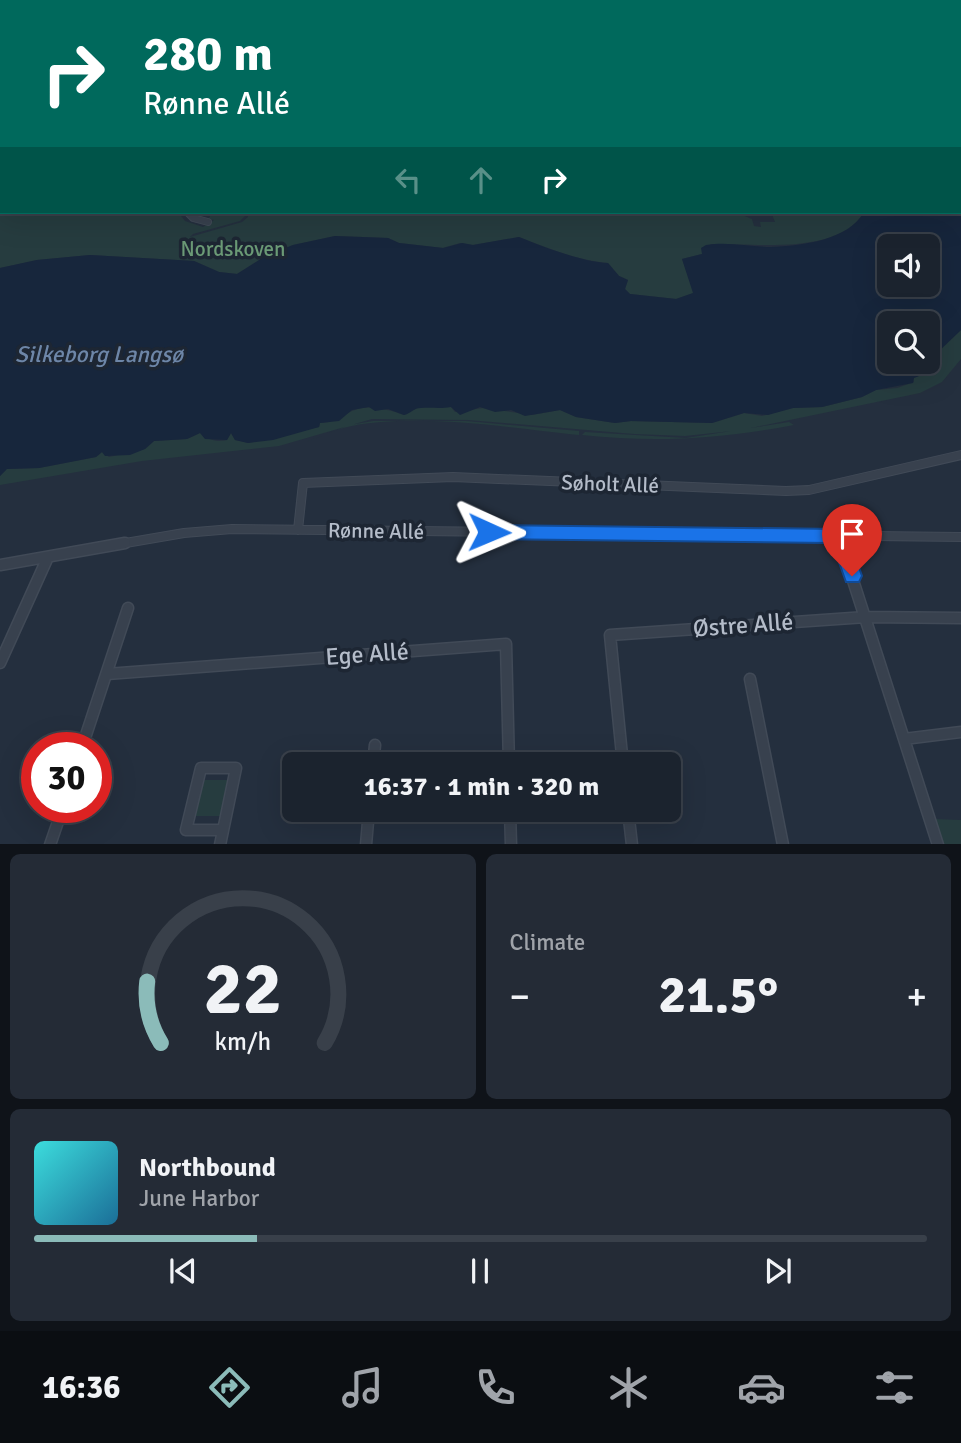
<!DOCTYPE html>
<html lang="en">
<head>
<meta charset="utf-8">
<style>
	:root { --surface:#1b232e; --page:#242b36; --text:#f1f3f6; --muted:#a0a4aa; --line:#39404a; --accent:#8bbbb9 }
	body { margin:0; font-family:Signika,sans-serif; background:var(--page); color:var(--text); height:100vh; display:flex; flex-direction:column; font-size:26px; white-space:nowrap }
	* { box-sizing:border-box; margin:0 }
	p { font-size:23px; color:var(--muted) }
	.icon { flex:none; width:38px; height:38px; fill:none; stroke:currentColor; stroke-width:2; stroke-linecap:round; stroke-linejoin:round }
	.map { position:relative; height:844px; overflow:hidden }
	.side { display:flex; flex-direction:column; gap:10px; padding:10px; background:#0f1319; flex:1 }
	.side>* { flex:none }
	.guide { position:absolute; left:0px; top:0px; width:962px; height:214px; box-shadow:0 7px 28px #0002,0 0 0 2px var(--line); background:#00695c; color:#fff; overflow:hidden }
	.fabs { position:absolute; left:877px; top:234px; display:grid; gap:14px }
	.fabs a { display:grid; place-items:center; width:63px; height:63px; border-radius:10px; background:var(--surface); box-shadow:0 7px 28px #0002,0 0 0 2px var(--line); font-size:35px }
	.speed { position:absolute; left:21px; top:732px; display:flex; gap:14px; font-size:35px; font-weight:700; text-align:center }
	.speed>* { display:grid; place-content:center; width:91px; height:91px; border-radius:50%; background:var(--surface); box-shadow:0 7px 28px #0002,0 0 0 2px var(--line); line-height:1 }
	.speed .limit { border:10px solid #d22; background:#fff; color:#111 }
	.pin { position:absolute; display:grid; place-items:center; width:60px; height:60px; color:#fff; margin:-72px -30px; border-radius:50% 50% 50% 0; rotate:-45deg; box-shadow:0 0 7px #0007 }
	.pin .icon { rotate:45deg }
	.me { position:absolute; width:77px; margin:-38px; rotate:91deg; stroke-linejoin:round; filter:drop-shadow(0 0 5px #0008) }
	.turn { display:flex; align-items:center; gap:24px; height:147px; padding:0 28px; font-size:32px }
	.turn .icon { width:91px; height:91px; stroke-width:2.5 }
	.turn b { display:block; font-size:49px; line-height:60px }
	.lanes { display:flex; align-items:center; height:66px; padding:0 28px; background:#0003; justify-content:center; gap:35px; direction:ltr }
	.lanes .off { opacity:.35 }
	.big { font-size:52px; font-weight:700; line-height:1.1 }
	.side .card { flex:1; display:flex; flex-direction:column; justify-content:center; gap:10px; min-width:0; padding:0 24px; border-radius:10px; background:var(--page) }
	.side .dial { align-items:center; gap:0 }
	.dial svg { height:182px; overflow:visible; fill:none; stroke:var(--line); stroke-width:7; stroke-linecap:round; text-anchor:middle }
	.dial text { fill:var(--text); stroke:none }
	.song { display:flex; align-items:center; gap:21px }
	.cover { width:84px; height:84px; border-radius:10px; background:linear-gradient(135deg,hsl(180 70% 55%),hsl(200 70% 35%)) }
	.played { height:7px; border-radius:4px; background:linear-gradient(90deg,var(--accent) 25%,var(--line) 25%) }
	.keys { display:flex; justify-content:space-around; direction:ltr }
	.heat { display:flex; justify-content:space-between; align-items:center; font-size:38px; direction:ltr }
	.side .tiles { flex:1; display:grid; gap:10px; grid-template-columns:1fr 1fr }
	.card:last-child { grid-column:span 2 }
	.trip { position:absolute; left:282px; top:752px; width:399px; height:70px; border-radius:10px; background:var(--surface); box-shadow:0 7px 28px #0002,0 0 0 2px var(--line); font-weight:700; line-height:70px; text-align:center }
	.dock { display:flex; height:112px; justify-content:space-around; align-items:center; background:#0b0e12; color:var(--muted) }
	.dock .icon { width:49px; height:49px }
	.dock .current { color:var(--accent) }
	.dock b { font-size:32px; color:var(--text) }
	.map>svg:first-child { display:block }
	.green { fill:#263c3f }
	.water { fill:#17263c; fill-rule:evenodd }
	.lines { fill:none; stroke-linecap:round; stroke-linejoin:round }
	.minor-far3-casing { stroke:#414a57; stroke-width:6 }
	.minor-far2-casing { stroke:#414a57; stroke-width:8 }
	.minor-far1-casing { stroke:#414a57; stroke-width:10 }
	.minor-casing { stroke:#414a57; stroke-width:13 }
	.minor-far3 { stroke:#38414e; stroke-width:4.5 }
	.minor-far2 { stroke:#38414e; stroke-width:6 }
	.minor-far1 { stroke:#38414e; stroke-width:8 }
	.minor { stroke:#38414e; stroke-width:10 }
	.route { fill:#1a73e8; stroke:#114b97; stroke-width:2 }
	.labels { text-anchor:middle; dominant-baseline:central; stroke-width:7; stroke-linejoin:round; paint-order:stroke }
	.park-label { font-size:21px; fill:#6b9a76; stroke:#1d2633 }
	.street-label { font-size:21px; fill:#b4bcc9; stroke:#1d2633 }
	.water-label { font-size:23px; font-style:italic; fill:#6d86a8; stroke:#1d2633 }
	.near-street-label { font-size:24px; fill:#b4bcc9; stroke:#1d2633 }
</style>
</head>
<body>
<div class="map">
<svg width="961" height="845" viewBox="0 0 961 845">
	<rect width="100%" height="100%" fill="#242f3e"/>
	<path class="green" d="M 0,0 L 332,0 L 2,2 L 0,96 Z
		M 0,193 L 2,212 L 178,212 L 185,221 L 203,227 L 214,220 C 206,219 198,220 191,213 L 203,213 L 202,219 L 209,218 L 212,212 L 244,212 L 246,215 L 240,221 L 193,234 L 190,237 L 242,222 L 248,217 L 246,212 L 735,212 L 752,219 L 754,226 L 761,227 L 760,222 L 775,222 L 771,212 L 761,216 L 760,212 L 864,212 C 838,256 755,243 711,244 L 702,254 L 682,259 L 694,293 L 676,299 L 630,294 L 625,289 L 628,280 L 619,276 L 608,263 C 579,261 547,248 519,237 L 473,245 L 460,243 L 443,248 L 399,243 L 388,238 L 335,236 L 293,245 L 264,257 L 237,274 L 219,272 L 194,261 L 90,255 L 37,260 L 0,268 Z
		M 961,330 L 961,359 L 942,382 L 920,393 L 741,430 L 685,436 L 634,434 L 468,420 L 372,419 L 279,446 L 142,461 L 0,485 L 0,476 L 6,469 L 39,468 L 96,457 L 102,452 L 109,457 L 145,449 L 154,441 L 187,439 L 200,433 C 209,438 212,443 227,440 L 231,433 L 235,440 L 248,443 L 319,427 L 320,423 C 336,423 342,414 355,410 C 369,404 390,410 404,415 L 419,407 L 451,407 L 455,412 L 483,408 L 532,415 L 560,410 L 576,417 L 615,423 L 631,421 L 712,423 L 744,413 L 762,416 L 793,408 L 822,407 L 862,397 L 876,390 L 897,388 L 914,382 L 913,378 L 933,371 L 940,350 Z
		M 373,421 L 466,421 L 579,431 L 579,435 C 513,428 417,413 352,426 C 336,429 321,437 306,442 L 350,425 Z
		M 789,422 L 794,425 C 722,439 656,443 582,435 L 585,432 L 686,438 Z
		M 202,780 L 229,780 L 222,816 L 193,816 Z
		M 934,819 L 961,820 L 961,844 L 944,844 Z"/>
	<path class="water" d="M 961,125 L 961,330 L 940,350 L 934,370 L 914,378 L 913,383 L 876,390 L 862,397 L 822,407 L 793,408 L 768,415 L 744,413 L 712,423 L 631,421 L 615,423 L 576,417 L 560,410 L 525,416 L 511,410 L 495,412 L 480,407 L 460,415 L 451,407 C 439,409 432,407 421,408 C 413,408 412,413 404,415 L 388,409 L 375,411 L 369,407 L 352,410 L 339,421 L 320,423 L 319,427 L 273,440 L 248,443 L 235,440 L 231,433 L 227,440 L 205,439 L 200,433 L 187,439 L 154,441 L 145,449 L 130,455 L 105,456 L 102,452 L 96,457 L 39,468 L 7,469 L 0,476 L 0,268 L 37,260 L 90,255 L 194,261 L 219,272 L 237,274 L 264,257 L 293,245 L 335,236 L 388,238 L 399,243 L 443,248 L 462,243 L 473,245 L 519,237 C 544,247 582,262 608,263 L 619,276 L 628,280 L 625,289 L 630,294 L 676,299 L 693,293 L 682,259 L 702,254 L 701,248 L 706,245 C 728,241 750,247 771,247 C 801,246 849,240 864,212 L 961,212 ZM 889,247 L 928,247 L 928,285 L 889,285 ZM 889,324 L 928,324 L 928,362 L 889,362 Z"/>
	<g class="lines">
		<g class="minor-far3-casing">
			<path id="minor-far3" d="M 743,0 L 747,2
				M 816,0 L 819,2
				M 871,0 L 875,2
				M 931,0 L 936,2
				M 333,2 L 336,0
				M 378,2 L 381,0
				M 466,2 L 472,0
				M 513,2 L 519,0
				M 634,2 L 640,0
				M 703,2 L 732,2
				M 837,2 L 850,0"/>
		</g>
		<g class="minor-far2-casing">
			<path id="minor-far2" d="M 187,212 L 193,218 L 208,222"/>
		</g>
		<g class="minor-far1-casing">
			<path id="minor-far1" d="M 298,530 L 303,483 L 453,477 L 786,491 L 809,490 L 961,455
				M 839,536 L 842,545
				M 114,545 L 184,533 L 232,529 L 961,537"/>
		</g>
		<g class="minor-casing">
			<path id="minor" d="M 841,543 L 938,845
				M 0,565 L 125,543
				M 0,663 L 48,557
				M 107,674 L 506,644 L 509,765
				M 750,679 L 783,845
				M 904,739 L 961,732
				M 82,747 L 128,608
				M 373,765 L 375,745
				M 623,765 L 610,635 L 866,617 L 961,618
				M 510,810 L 511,845
				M 628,810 L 632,845
				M 50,845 L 63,807
				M 220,845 L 236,768 L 201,768 L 186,830 L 223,830
				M 366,845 L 369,810"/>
		</g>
		<use href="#minor-far3" class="minor-far3"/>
		<use href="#minor-far2" class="minor-far2"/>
		<use href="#minor-far1" class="minor-far1"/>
		<use href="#minor" class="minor"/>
	</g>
	<path class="route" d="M 489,525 L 839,529 L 848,536 L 862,576 L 859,582 L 846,582 L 832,543 L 489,539 L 480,532 Z"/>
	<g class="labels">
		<g class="park-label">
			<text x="233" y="249">Nordskoven</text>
		</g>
		<g class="street-label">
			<text transform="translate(610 484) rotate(2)">Søholt Allé</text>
			<text transform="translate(376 531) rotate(1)">Rønne Allé</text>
		</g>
		<g class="water-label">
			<text x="99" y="354">Silkeborg Langsø</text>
		</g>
		<g class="near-street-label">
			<text transform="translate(743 625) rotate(-4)">Østre Allé</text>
			<text transform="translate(367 654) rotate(-4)">Ege Allé</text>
		</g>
	</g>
</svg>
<div class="fabs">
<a><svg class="icon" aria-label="sound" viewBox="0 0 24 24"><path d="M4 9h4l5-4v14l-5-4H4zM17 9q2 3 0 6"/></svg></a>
<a><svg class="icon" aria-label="search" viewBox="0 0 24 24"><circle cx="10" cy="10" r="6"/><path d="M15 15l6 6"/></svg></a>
</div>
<div class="speed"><div class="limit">30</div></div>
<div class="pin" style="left:852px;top:576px;background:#d93025"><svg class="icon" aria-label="arrive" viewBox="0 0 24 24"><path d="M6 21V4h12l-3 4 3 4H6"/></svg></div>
<svg class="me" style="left:489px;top:532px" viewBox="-20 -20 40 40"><path d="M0-17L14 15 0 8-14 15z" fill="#1a73e8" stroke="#fff" stroke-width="4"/></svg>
<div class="trip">16:37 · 1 min · 320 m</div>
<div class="guide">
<div class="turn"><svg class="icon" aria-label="right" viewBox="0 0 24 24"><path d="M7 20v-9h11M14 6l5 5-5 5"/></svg><div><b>280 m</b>Rønne Allé</div></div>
<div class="lanes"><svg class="icon off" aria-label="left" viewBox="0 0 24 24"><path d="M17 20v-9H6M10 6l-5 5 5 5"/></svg><svg class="icon off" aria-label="ahead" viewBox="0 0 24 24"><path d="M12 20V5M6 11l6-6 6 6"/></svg><svg class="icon" aria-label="right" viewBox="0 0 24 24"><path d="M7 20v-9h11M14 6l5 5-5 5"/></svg></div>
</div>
</div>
<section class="side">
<div class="tiles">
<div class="card dial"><svg viewBox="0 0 100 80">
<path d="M14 69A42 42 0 1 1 86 69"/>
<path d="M14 69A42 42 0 0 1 8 42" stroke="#8bbbb9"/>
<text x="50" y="56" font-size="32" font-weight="700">22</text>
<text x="50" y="72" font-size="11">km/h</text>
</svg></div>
<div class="card"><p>Climate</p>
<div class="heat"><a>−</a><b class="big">21.5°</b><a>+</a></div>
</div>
<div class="card">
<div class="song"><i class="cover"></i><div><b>Northbound</b><p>June Harbor</p></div></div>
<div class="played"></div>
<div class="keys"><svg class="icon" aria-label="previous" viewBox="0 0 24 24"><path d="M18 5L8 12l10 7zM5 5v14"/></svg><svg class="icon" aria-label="pause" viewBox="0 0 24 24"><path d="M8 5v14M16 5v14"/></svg><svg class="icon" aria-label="next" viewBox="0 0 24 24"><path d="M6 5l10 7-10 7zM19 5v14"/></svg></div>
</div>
</div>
</section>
<nav class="dock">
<b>16:36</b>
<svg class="icon current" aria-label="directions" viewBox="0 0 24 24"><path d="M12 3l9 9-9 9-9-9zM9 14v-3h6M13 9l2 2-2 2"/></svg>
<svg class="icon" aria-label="music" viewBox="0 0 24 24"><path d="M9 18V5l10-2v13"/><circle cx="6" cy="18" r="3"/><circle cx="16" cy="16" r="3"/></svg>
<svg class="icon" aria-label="phone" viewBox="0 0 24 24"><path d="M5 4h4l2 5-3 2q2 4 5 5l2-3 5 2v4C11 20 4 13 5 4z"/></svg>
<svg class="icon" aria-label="climate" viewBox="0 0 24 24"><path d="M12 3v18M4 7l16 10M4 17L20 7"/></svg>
<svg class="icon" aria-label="car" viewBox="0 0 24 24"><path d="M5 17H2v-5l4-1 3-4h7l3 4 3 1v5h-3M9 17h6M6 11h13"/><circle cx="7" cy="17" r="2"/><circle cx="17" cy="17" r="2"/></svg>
<svg class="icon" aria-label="filters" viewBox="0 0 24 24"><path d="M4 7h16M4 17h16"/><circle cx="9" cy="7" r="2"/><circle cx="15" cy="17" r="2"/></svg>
</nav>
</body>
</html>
